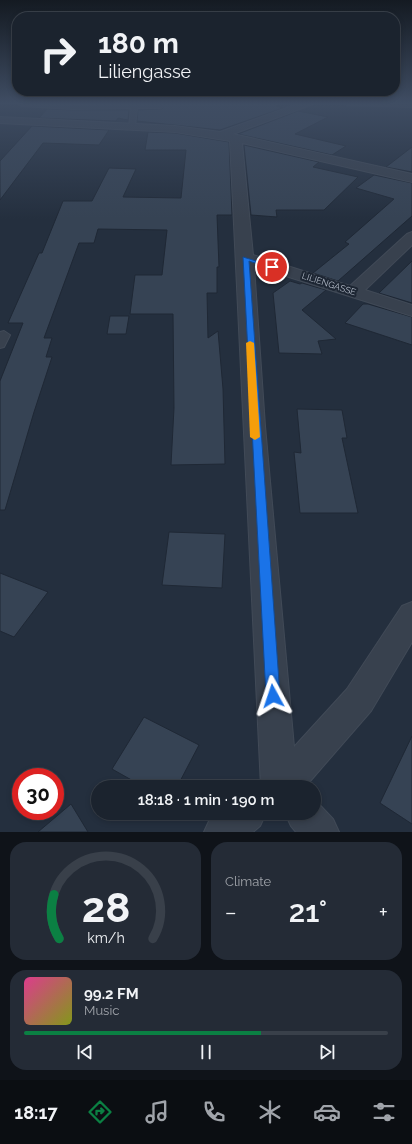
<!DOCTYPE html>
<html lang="en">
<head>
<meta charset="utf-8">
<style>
	:root { --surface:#1b232e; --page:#242b36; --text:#f1f3f6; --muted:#a0a4aa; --line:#39404a; --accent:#0b8043 }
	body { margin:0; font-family:Raleway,sans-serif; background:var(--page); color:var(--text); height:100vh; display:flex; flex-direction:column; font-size:15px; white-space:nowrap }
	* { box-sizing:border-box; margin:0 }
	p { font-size:13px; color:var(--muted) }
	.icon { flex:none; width:22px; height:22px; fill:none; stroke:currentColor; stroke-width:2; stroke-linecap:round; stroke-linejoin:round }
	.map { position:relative; height:832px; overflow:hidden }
	.details { display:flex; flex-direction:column; gap:10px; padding:10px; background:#0f1319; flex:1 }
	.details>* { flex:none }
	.top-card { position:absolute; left:12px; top:12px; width:388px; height:84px; border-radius:16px; box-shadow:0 2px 6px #0003,0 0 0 1px var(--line); background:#1b232e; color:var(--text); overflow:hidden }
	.speed { position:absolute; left:12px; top:768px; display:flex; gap:8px; font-size:20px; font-weight:700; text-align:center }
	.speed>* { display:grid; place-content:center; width:52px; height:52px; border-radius:50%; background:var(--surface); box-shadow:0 2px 6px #0003,0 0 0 1px var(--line); line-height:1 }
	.speed .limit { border:6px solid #d22; background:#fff; color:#111 }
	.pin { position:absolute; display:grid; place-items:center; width:34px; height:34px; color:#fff; margin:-17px; border:2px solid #fff; border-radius:50%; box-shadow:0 1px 4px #0007 }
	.me { position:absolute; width:44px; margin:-22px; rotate:355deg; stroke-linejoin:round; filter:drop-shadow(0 0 3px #0008) }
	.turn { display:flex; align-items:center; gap:14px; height:84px; padding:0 20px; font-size:18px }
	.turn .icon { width:52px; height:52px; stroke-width:2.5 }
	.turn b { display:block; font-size:28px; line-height:34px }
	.big { font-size:30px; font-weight:600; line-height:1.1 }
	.details .widget { flex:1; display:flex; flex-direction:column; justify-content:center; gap:6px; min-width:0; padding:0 14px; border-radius:16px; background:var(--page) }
	.details .dial { align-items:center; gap:0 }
	.dial svg { height:104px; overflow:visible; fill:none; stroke:var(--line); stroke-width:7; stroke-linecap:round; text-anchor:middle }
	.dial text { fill:var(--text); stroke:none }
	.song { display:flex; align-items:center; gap:12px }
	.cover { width:48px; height:48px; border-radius:6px; background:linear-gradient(135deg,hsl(330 70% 55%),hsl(70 70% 35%)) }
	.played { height:4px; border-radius:2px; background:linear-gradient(90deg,var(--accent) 65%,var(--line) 65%) }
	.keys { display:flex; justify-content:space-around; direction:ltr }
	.heat { display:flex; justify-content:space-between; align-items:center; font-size:22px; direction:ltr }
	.details .tiles { flex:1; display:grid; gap:10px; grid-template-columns:1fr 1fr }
	.widget:last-child { grid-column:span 2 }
	.trip { position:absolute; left:91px; top:780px; width:230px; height:40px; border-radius:20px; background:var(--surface); box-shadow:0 2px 6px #0003,0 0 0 1px var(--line); font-weight:600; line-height:40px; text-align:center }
	.tabs { display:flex; height:64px; justify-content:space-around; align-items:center; background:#0b0e12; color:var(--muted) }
	.tabs .icon { width:28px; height:28px }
	.tabs .selected { color:var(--accent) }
	.tabs b { font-size:18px; color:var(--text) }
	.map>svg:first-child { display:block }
	.building { fill:#364354; stroke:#1f2835 }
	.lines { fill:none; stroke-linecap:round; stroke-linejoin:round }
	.service-casing { stroke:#414a57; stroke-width:2 }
	.minor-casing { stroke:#414a57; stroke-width:2 }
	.service { fill:#38414e; fill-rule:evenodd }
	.minor { fill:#38414e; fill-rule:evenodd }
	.route { fill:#1a73e8; stroke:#114b97 }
	.slow { fill:#f59e0b }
	.labels { text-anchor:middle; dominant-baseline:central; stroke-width:4; stroke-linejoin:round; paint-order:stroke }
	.far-street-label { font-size:9px; fill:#b4bcc9; stroke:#1d2633 }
</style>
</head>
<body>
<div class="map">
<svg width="412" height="832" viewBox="0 0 412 832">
	<rect width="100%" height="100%" fill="#242f3e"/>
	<path class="building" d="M 55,102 L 280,102 L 276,106 L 283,108 L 220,130 L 137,121 L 138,110 L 162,109 L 165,106 L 161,102 Z
		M 47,109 L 73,110 L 129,110 L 128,120 L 118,118 L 116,121 L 39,118 Z
		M 298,111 L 328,117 L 295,134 L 346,146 L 332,155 L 238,134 Z
		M 32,126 L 109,130 L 99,145 L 43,143 L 0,200 L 0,161 Z
		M 148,132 L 175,133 L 229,142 L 232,215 L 217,215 L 219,267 L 217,267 L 217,293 L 207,293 L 208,338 L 218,331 L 223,389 L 225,464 L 171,465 L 174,408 L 173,314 L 130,314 L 135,275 L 162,275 L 167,230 L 98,229 L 94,243 L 79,243 L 44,338 L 52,338 L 46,357 L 52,357 L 34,412 L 5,510 L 0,510 L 0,381 L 23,323 L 8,323 L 39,253 L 42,253 L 63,201 L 92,201 L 109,168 L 136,169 L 123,197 L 181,198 L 186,150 L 145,150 Z
		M 244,145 L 319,162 L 313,167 L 358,177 L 324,210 L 276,210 L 277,217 L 251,215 Z
		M 412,147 L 412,172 L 386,167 Z
		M 374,175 L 412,183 L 412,216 L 338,281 L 313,273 L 349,244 L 345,242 L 394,199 L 356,188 Z
		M 412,261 L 412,303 L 379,293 Z
		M 290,281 L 300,284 L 302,283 L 326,290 L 302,310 L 336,339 L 318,341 L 322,354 L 279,353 L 273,293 Z
		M 363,304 L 368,304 L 412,317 L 412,345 L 345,323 Z
		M 110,316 L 129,316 L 126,334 L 107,334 Z
		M 297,409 L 342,410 L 347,438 L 342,438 L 358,513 L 300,513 L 294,452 L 301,453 Z
		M 169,532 L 225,534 L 222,588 L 162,585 Z
		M 0,573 L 48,592 L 14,637 L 0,631 Z
		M 144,717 L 199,745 L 177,787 L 144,787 L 112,769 Z
		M 412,736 L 412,824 L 380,803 Z
		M 71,804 L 88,832 L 38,832 Z"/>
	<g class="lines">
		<g class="service-casing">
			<path id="service" d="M 26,102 L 73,105 L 161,104 L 164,106 L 161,108 L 137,108 L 135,127 L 132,129 L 129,127 L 131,108 L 73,109 L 22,106 L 19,104 Z
				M 4,331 L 10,335 L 4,347 L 0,348 L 0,332 Z"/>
		</g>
		<g class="minor-casing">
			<path id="minor" d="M 303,102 L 318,102 L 233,134 L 412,174 L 412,182 L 242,143 L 253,255 L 350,286 L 407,234 L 412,232 L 412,245 L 365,290 L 412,305 L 412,316 L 254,266 L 265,426 L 294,747 L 347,689 L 402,606 L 412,602 L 412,642 L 371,711 L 305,787 L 261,787 L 230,141 L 175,132 L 0,123 L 0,117 L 175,126 L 220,132 Z
				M 342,102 L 412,102 L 412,107 L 347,105 Z
				M 314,799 L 333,819 L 339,832 L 296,832 L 291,826 L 285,813 L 314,813 Z
				M 217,813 L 266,813 L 260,826 L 253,832 L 204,832 L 210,819 Z"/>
		</g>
		<use href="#service" class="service"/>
		<use href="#minor" class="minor"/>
	</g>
	<linearGradient id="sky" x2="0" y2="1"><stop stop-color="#141a22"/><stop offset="0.47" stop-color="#3f4d63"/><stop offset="1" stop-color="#3f4d63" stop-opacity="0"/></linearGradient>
	<rect width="412" height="219" fill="url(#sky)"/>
	<path class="route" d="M 243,257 L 276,267 L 272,269 L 249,261 L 280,696 L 278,701 L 273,703 L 268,701 L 266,696 Z"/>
	<path class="slow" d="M 250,341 L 254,343 L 260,437 L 255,440 L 250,437 L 246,343 Z"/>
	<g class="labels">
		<g class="far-street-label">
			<text transform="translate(329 284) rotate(18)">LILIENGASSE</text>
		</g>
	</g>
</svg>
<div class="speed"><div class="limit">30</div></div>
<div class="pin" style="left:272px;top:267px;background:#d93025"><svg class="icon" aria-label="arrive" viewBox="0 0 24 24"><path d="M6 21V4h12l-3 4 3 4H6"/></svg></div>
<svg class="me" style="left:273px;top:696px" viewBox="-20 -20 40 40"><path d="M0-17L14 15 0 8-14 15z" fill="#1a73e8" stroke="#fff" stroke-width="4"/></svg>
<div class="trip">18:18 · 1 min · 190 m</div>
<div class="top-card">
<div class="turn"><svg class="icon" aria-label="right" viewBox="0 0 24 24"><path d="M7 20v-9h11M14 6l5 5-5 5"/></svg><div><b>180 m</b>Liliengasse</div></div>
</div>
</div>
<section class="details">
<div class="tiles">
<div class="widget dial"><svg viewBox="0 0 100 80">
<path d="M14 69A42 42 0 1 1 86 69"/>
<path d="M14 69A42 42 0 0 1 10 35" stroke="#0b8043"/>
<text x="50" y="56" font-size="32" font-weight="700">28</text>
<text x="50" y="72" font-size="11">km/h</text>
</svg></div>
<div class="widget"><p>Climate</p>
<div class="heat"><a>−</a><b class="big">21°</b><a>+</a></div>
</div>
<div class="widget">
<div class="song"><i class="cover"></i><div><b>99.2 FM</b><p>Music</p></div></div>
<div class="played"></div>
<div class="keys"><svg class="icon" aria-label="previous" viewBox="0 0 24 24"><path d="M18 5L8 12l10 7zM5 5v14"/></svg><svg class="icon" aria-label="pause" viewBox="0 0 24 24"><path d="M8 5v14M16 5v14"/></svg><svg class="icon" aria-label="next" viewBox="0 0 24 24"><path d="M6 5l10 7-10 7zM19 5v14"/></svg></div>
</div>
</div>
</section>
<nav class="tabs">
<b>18:17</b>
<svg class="icon selected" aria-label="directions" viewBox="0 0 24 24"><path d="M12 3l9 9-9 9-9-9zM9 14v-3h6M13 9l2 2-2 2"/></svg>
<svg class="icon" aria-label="music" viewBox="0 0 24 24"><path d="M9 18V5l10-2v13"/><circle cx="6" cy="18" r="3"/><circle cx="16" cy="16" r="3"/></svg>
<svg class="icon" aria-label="phone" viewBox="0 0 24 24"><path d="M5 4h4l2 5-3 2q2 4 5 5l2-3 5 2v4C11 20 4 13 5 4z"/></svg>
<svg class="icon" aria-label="climate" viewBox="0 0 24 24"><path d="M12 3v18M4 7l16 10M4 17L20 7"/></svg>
<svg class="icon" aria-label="car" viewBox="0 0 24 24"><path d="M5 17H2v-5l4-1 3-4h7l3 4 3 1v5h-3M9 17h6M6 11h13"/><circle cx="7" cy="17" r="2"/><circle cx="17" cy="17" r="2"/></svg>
<svg class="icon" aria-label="filters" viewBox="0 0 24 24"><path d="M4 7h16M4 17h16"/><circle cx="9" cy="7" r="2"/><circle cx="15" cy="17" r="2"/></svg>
</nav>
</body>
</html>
